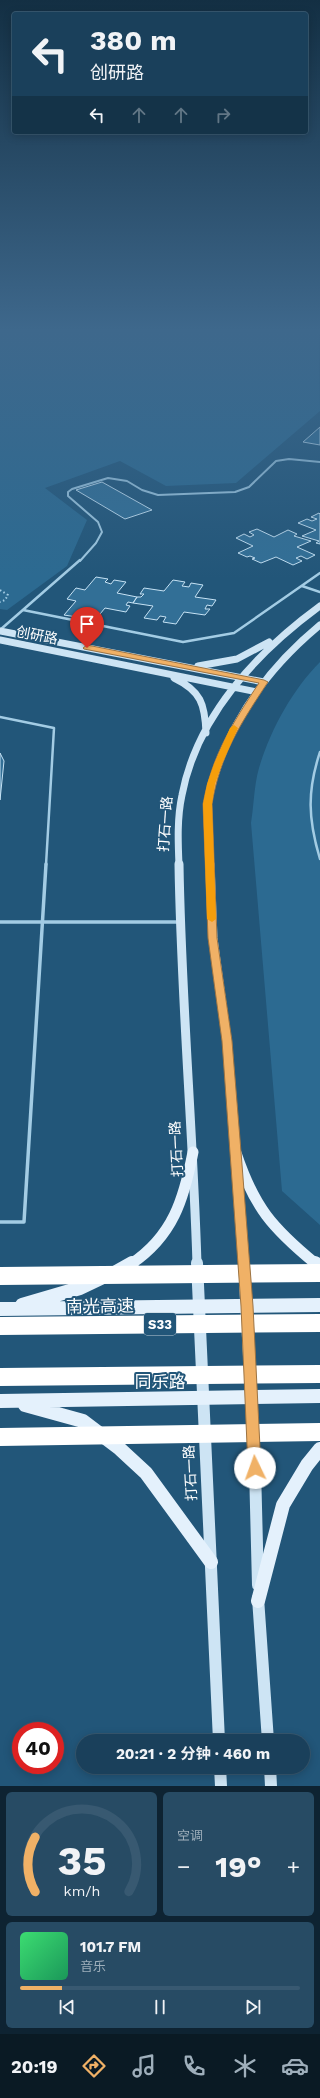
<!DOCTYPE html>
<html lang="zh">
<head>
<meta charset="utf-8">
<style>
	:root { --surface:#1a405b; --page:#274b64; --text:#f1f3f6; --muted:#9fafbb; --line:#385971; --accent:#f0b166 }
	body { margin:0; font-family:"Work Sans","Noto Sans SC",sans-serif; background:var(--page); color:var(--text); height:100vh; display:flex; flex-direction:column; font-size:15px; white-space:nowrap }
	* { box-sizing:border-box; margin:0 }
	p { font-size:13px; color:var(--muted) }
	.icon { flex:none; width:22px; height:22px; fill:none; stroke:currentColor; stroke-width:2; stroke-linecap:round; stroke-linejoin:round }
	.map { position:relative; height:1786px; overflow:hidden }
	.drawer { display:flex; flex-direction:column; gap:6px; padding:6px; background:#0e2332; flex:1 }
	.drawer>* { flex:none }
	.top-card { position:absolute; left:12px; top:12px; width:296px; height:122px; border-radius:4px; box-shadow:0 2px 10px #0003,0 0 0 1px var(--line); background:#1a405b; color:var(--text); overflow:hidden }
	.speed { position:absolute; left:12px; top:1722px; display:flex; gap:8px; font-size:20px; font-weight:700; text-align:center }
	.speed>* { display:grid; place-content:center; width:52px; height:52px; border-radius:50%; background:var(--surface); box-shadow:0 2px 10px #0003,0 0 0 1px var(--line); line-height:1 }
	.speed .limit { border:6px solid #d22; background:#fff; color:#111 }
	.pin { position:absolute; display:grid; place-items:center; width:34px; height:34px; color:#fff; margin:-41px -17px; border-radius:50% 50% 50% 0; rotate:-45deg; box-shadow:0 0 4px #0007 }
	.pin .icon { rotate:45deg }
	.me { position:absolute; width:44px; margin:-22px; rotate:357deg; stroke-linejoin:round; filter:drop-shadow(0 0 3px #0008) }
	.turn { display:flex; align-items:center; gap:14px; height:84px; padding:0 12px; font-size:18px }
	.turn .icon { width:52px; height:52px; stroke-width:2.5 }
	.turn b { display:block; font-size:28px; line-height:34px }
	.lanes { display:flex; align-items:center; height:38px; padding:0 12px; background:#0003; justify-content:center; gap:20px; direction:ltr }
	.lanes .off { opacity:.35 }
	.big { font-size:30px; font-weight:700; line-height:1.1 }
	.drawer .tile { flex:1; display:flex; flex-direction:column; justify-content:center; gap:6px; min-width:0; padding:0 14px; border-radius:6px; background:var(--page) }
	.drawer .dial { align-items:center; gap:0 }
	.dial svg { height:104px; overflow:visible; fill:none; stroke:var(--line); stroke-width:7; stroke-linecap:round; text-anchor:middle }
	.dial text { fill:var(--text); stroke:none }
	.song { display:flex; align-items:center; gap:12px }
	.cover { width:48px; height:48px; border-radius:6px; background:linear-gradient(135deg,hsl(140 70% 55%),hsl(150 70% 35%)) }
	.played { height:4px; border-radius:2px; background:linear-gradient(90deg,var(--accent) 15%,var(--line) 15%) }
	.keys { display:flex; justify-content:space-around; direction:ltr }
	.heat { display:flex; justify-content:space-between; align-items:center; font-size:22px; direction:ltr }
	.drawer .tiles { flex:1; display:grid; gap:6px; grid-template-columns:1fr 1fr }
	.tile:last-child { grid-column:span 2 }
	.trip { position:absolute; left:76px; top:1734px; width:234px; height:40px; border-radius:20px; background:var(--surface); box-shadow:0 2px 10px #0003,0 0 0 1px var(--line); font-weight:700; line-height:40px; text-align:center }
	.tab-bar { display:flex; height:64px; justify-content:space-around; align-items:center; background:#0a1a24; color:var(--muted) }
	.tab-bar .icon { width:28px; height:28px }
	.tab-bar .selected { color:var(--accent) }
	.tab-bar b { font-size:18px; color:var(--text) }
	.map>svg:first-child { display:block }
	.green { fill:#2c6a91 }
	.building { fill:#326f96; stroke:#c6e2f4 }
	.lines { fill:none; stroke-linecap:round; stroke-linejoin:round }
	.path { stroke:#a3cce4; stroke-width:2; stroke-dasharray:1.5 2.5; stroke-linecap:butt }
	.lane-far2 { stroke:#a3cce4; stroke-width:2 }
	.lane-far1 { stroke:#a3cce4; stroke-width:2.5 }
	.lane { stroke:#a3cce4; stroke-width:3.5 }
	.secondary-far2 { stroke:#cde4f4; stroke-width:7 }
	.secondary-far1 { stroke:#cde4f4; stroke-width:9 }
	.secondary { stroke:#cde4f4; stroke-width:12 }
	.primary-far1 { stroke:#e4f1fc; stroke-width:11 }
	.primary { stroke:#e4f1fc; stroke-width:14 }
	.highway-bridge { stroke:#fff; stroke-width:18 }
	.route { fill:#f0b166; stroke:#9c7342 }
	.slow { fill:#f59e0b }
	.labels { text-anchor:middle; dominant-baseline:central; stroke-width:4; stroke-linejoin:round; paint-order:stroke }
	.shield { fill:#225679; stroke:#bdccd7; stroke-width:1 }
	.shield-label { font-size:13px; font-weight:bold; fill:#fff }
	.street-label { font-size:14px; fill:#fff; stroke:#225679 }
	.near-street-label { font-size:17px; fill:#fff; stroke:#225679 }
</style>
</head>
<body>
<div class="map">
<svg width="320" height="1786" viewBox="0 0 320 1786">
	<rect width="100%" height="100%" fill="#225679"/>
	<path class="green" d="M 0,329 L 319,329 L 320,411 L 236,483 L 166,486 L 120,461 L 45,488 L 87,520 L 67,566 L 7,610 L 0,609 Z
		M 320,662 L 320,1225 L 282,1191 L 251,823 C 254,805 254,785 259,768 C 270,731 292,690 320,662 Z"/>
	<path class="building" d="M 320,427 L 320,445 L 303,442 Z
		M 102,482 L 152,510 L 125,519 L 76,490 Z
		M 319,513 L 320,514 L 320,544 L 316,543 L 319,541 L 302,536 L 316,530 L 298,523 L 307,519 L 312,521 L 317,519 L 311,517 Z
		M 257,529 L 274,537 L 288,530 L 297,534 L 294,536 L 311,541 L 297,547 L 315,555 L 307,559 L 301,556 L 296,558 L 302,561 L 293,565 L 276,557 L 261,563 L 252,559 L 255,558 L 250,556 L 247,557 L 238,553 L 253,546 L 236,538 L 244,534 L 250,537 L 254,535 L 249,532 Z
		M 96,577 L 108,579 L 105,582 L 111,584 L 114,580 L 126,582 L 117,593 L 137,597 L 133,603 L 128,602 L 126,605 L 130,606 L 126,612 L 105,608 L 95,620 L 83,618 L 86,614 L 80,613 L 77,617 L 64,615 L 76,601 L 67,599 L 76,588 L 85,590 Z
		M 173,580 L 185,582 L 182,586 L 189,587 L 191,583 L 203,585 L 195,597 L 216,600 L 212,606 L 207,605 L 205,609 L 210,609 L 205,615 L 184,612 L 176,624 L 163,622 L 166,617 L 160,616 L 157,620 L 144,618 L 153,606 L 133,603 L 137,597 L 141,597 L 144,594 L 140,594 L 144,588 L 164,591 Z
		M 0,753 L 4,761 L 0,800 Z"/>
	<g class="lines">
		<path class="path" d="M 0,590 L 8,595 L 5,600 L 0,602"/>
		<path class="lane-far2" d="M 80,561 L 96,543 L 102,532 L 98,522 L 68,496 L 68,492 L 72,489 L 108,478 L 127,481 L 142,490 L 158,495 L 235,492 L 249,487 L 276,461 L 289,459 L 320,462"/>
		<path class="lane-far1" d="M 302,586 L 320,592
			M 23,610 L 183,642 L 234,633 L 320,573
			M 0,630 L 80,560
			M 0,717 L 54,728 L 46,865
			M 320,752 C 307,791 308,819 320,859"/>
		<path class="lane" d="M 0,922 L 180,922
			M 0,1222 L 24,1222 L 46,864"/>
		<path class="secondary-far2" d="M 0,631 L 264,682
			M 0,640 L 257,692
			M 198,666 L 237,659 L 269,642
			M 174,678 C 201,691 205,704 206,733
			M 179,865 C 178,842 177,818 182,795 C 197,716 257,652 320,606
			M 210,865 C 210,845 206,824 208,804 C 209,792 214,778 218,766 C 238,709 274,663 320,625"/>
		<path class="secondary-far1" d="M 179,864 C 181,997 193,1130 197,1264
			M 210,864 L 213,938 L 227,1041 L 244,1264"/>
		<path class="secondary" d="M 197,1263 L 219,1741
			M 244,1263 L 255,1468 L 258,1585
			M 258,1598 L 268,1741
			M 220,1767 L 221,1786
			M 270,1767 L 271,1786"/>
		<path class="primary-far1" d="M 236,1153 C 254,1207 272,1228 316,1264
			M 131,1264 C 173,1236 184,1199 193,1152"/>
		<path class="primary" d="M 315,1263 L 320,1267
			M 116,1272 L 132,1263
			M 22,1305 L 80,1288 L 101,1278
			M 0,1309 L 320,1305
			M 0,1401 L 320,1396
			M 25,1405 L 83,1421 L 120,1449 L 146,1473 L 211,1562
			M 258,1601 L 283,1505 L 307,1465 L 320,1449"/>
		<path class="highway-bridge" d="M 0,1276 L 320,1273
			M 0,1326 L 320,1323
			M 0,1377 L 320,1374
			M 0,1437 L 320,1432"/>
	</g>
	<linearGradient id="sky" x2="0" y2="1"><stop stop-color="#132f43"/><stop offset="0.57" stop-color="#3e688c"/><stop offset="1" stop-color="#3e688c" stop-opacity="0"/></linearGradient>
	<rect width="320" height="579" fill="url(#sky)"/>
	<path class="route" d="M 87,645 L 264,680 L 268,682 C 241,723 220,755 212,804 L 217,938 L 232,1041 L 240,1139 L 253,1306 L 261,1468 L 260,1472 L 255,1474 L 250,1472 L 248,1468 L 241,1306 L 229,1139 L 222,1041 L 208,938 L 203,804 C 212,755 232,724 259,683 L 84,649 L 83,648 Z"/>
	<path class="slow" d="M 234,725 L 238,728 L 222,764 L 215,784 L 212,804 L 216,919 L 212,922 L 207,919 L 203,804 L 207,784 L 214,764 L 230,728 Z"/>
	<g class="labels">
		<rect class="shield" x="144" y="1313" width="32" height="22" rx="3"/>
		<g class="shield-label">
			<text x="160" y="1324">S33</text>
		</g>
		<g class="street-label">
			<text transform="translate(37 635) rotate(11)">创研路</text>
			<text transform="translate(165 824) rotate(-86)">打石一路</text>
			<text transform="translate(176 1149) rotate(-93)">打石一路</text>
			<text transform="translate(190 1473) rotate(-93)">打石一路</text>
		</g>
		<g class="near-street-label">
			<text transform="translate(100 1306) rotate(-1)">南光高速</text>
			<text x="160" y="1382">同乐路</text>
		</g>
	</g>
</svg>
<div class="speed"><div class="limit">40</div></div>
<div class="pin" style="left:87px;top:648px;background:#d93025"><svg class="icon" aria-label="arrive" viewBox="0 0 24 24"><path d="M6 21V4h12l-3 4 3 4H6"/></svg></div>
<svg class="me" style="left:255px;top:1468px" viewBox="-20 -20 40 40"><circle r="19" fill="#fff"/><path d="M0-13L10 11 0 6-10 11z" fill="#f0b166"/></svg>
<div class="trip">20:21 · 2 分钟 · 460 m</div>
<div class="top-card">
<div class="turn"><svg class="icon" aria-label="left" viewBox="0 0 24 24"><path d="M17 20v-9H6M10 6l-5 5 5 5"/></svg><div><b>380 m</b>创研路</div></div>
<div class="lanes"><svg class="icon" aria-label="left" viewBox="0 0 24 24"><path d="M17 20v-9H6M10 6l-5 5 5 5"/></svg><svg class="icon off" aria-label="ahead" viewBox="0 0 24 24"><path d="M12 20V5M6 11l6-6 6 6"/></svg><svg class="icon off" aria-label="ahead" viewBox="0 0 24 24"><path d="M12 20V5M6 11l6-6 6 6"/></svg><svg class="icon off" aria-label="right" viewBox="0 0 24 24"><path d="M7 20v-9h11M14 6l5 5-5 5"/></svg></div>
</div>
</div>
<section class="drawer">
<div class="tiles">
<div class="tile dial"><svg viewBox="0 0 100 80">
<path d="M14 69A42 42 0 1 1 86 69"/>
<path d="M14 69A42 42 0 0 1 14 27" stroke="#f0b166"/>
<text x="50" y="56" font-size="32" font-weight="700">35</text>
<text x="50" y="72" font-size="11">km/h</text>
</svg></div>
<div class="tile"><p>空调</p>
<div class="heat"><a>−</a><b class="big">19°</b><a>+</a></div>
</div>
<div class="tile">
<div class="song"><i class="cover"></i><div><b>101.7 FM</b><p>音乐</p></div></div>
<div class="played"></div>
<div class="keys"><svg class="icon" aria-label="previous" viewBox="0 0 24 24"><path d="M18 5L8 12l10 7zM5 5v14"/></svg><svg class="icon" aria-label="pause" viewBox="0 0 24 24"><path d="M8 5v14M16 5v14"/></svg><svg class="icon" aria-label="next" viewBox="0 0 24 24"><path d="M6 5l10 7-10 7zM19 5v14"/></svg></div>
</div>
</div>
</section>
<nav class="tab-bar">
<b>20:19</b>
<svg class="icon selected" aria-label="directions" viewBox="0 0 24 24"><path d="M12 3l9 9-9 9-9-9zM9 14v-3h6M13 9l2 2-2 2"/></svg>
<svg class="icon" aria-label="music" viewBox="0 0 24 24"><path d="M9 18V5l10-2v13"/><circle cx="6" cy="18" r="3"/><circle cx="16" cy="16" r="3"/></svg>
<svg class="icon" aria-label="phone" viewBox="0 0 24 24"><path d="M5 4h4l2 5-3 2q2 4 5 5l2-3 5 2v4C11 20 4 13 5 4z"/></svg>
<svg class="icon" aria-label="climate" viewBox="0 0 24 24"><path d="M12 3v18M4 7l16 10M4 17L20 7"/></svg>
<svg class="icon" aria-label="car" viewBox="0 0 24 24"><path d="M5 17H2v-5l4-1 3-4h7l3 4 3 1v5h-3M9 17h6M6 11h13"/><circle cx="7" cy="17" r="2"/><circle cx="17" cy="17" r="2"/></svg>
</nav>
</body>
</html>
